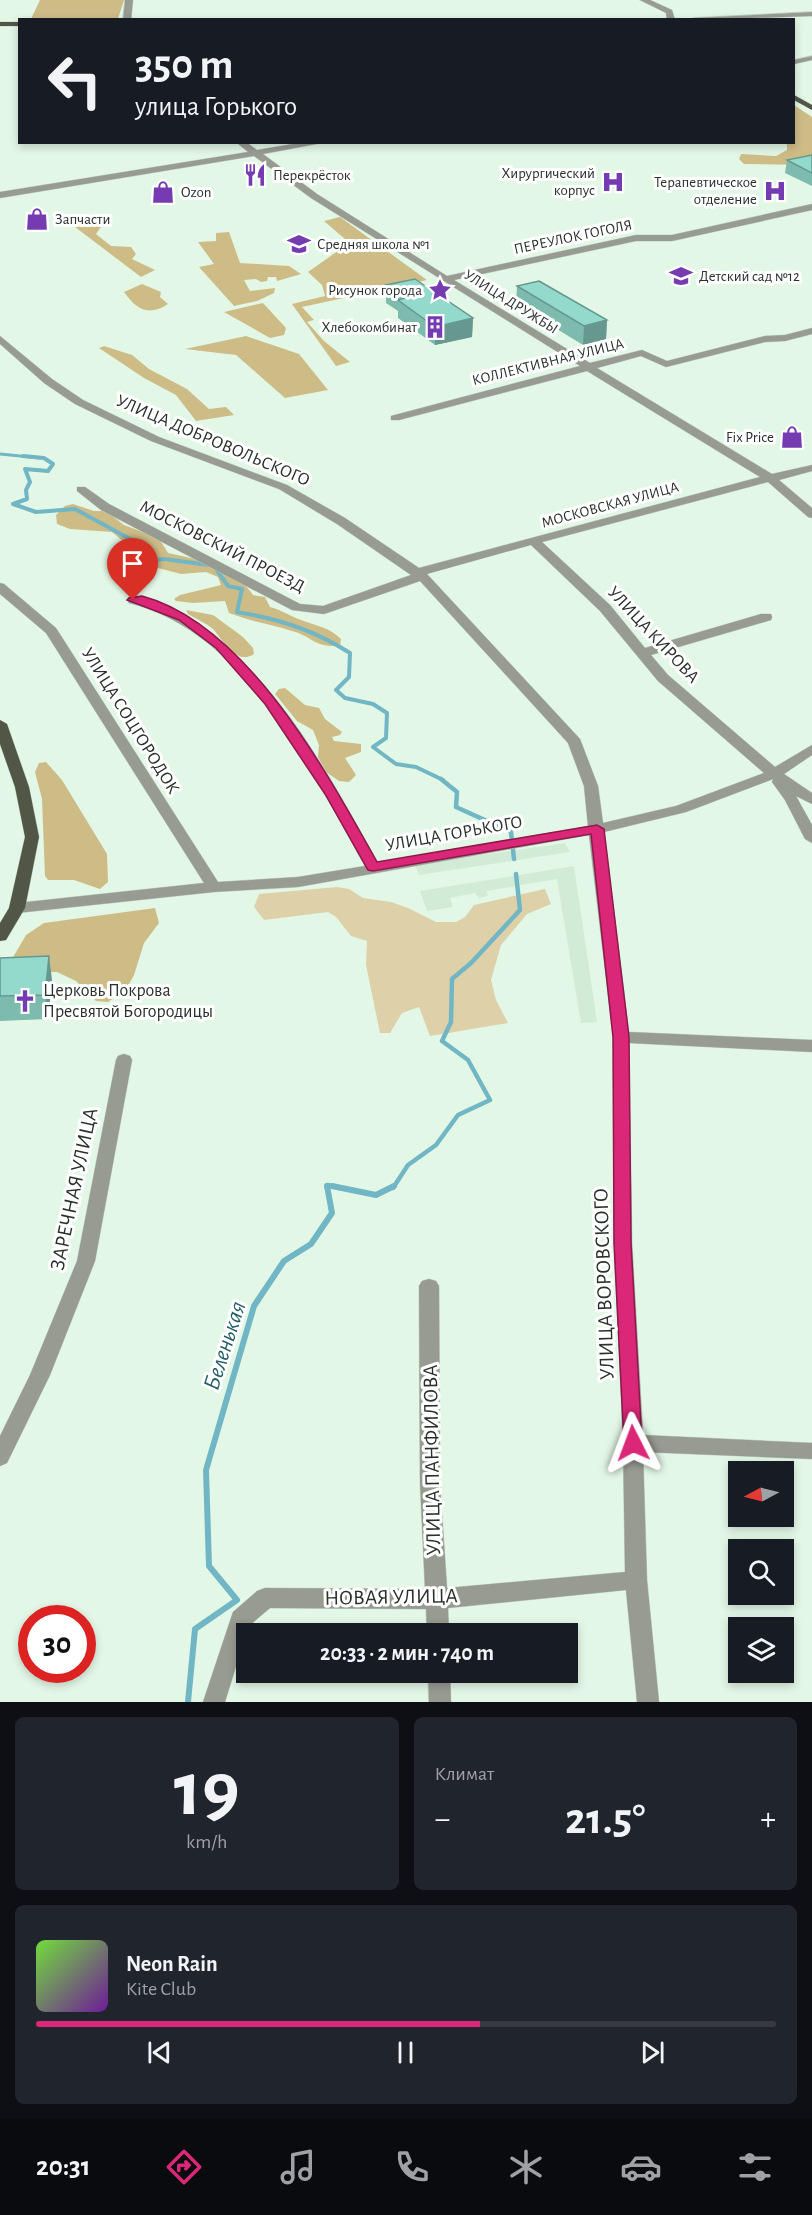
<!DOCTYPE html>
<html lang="ru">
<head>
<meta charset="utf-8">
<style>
	:root { --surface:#171b24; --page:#20242c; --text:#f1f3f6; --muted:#9ea1a6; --line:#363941; --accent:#db2777 }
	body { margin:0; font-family:"Alegreya Sans",sans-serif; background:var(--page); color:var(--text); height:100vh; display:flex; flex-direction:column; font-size:22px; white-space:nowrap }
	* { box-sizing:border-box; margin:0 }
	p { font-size:20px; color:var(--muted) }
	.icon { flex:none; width:33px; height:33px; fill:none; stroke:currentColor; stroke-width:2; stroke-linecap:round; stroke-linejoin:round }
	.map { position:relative; height:1702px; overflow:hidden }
	.drawer { display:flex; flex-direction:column; gap:15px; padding:15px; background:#0d0f14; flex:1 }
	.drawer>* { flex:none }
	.hud { position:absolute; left:18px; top:18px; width:777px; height:126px; border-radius:0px; box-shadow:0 3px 9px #0003; background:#171b24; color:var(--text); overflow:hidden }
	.needle { width:39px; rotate:263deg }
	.tools { position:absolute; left:728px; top:1461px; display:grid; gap:12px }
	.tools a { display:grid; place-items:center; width:66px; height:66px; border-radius:0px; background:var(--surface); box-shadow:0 3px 9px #0003; font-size:30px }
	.speed { position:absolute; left:18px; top:1605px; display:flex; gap:12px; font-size:30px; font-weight:700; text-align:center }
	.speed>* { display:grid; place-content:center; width:78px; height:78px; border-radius:50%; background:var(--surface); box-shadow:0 3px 9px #0003; line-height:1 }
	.speed .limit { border:9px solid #d22; background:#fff; color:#111 }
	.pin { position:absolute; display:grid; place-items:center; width:51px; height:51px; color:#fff; margin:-62px -26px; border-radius:50% 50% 50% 0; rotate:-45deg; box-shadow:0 0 6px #0007 }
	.pin .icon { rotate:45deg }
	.me { position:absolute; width:66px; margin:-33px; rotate:357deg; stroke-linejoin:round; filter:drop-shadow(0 0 4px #0008) }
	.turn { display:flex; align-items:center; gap:21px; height:126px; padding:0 18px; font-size:27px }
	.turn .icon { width:78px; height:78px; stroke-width:2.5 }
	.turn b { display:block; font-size:42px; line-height:51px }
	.big { font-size:45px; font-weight:600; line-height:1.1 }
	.drawer .card { flex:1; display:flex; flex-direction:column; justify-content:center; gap:9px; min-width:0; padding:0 21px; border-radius:9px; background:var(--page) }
	.drawer .dial { align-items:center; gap:0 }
	.dial b { font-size:78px; line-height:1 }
	.song { display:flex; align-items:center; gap:18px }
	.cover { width:72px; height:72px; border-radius:9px; background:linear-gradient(135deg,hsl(100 70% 55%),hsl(280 70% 35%)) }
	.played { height:6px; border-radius:3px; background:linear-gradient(90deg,var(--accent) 60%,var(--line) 60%) }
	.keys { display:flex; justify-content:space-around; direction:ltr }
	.heat { display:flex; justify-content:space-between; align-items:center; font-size:33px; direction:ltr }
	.drawer .tiles { flex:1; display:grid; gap:15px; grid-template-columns:1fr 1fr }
	.card:last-child { grid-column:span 2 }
	.trip { position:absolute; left:236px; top:1623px; width:342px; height:60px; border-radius:0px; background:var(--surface); box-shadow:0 3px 9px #0003; font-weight:600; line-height:60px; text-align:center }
	.tab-bar { display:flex; height:96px; justify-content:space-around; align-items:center; background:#090b0e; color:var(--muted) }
	.tab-bar .icon { width:42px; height:42px }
	.tab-bar .on { color:var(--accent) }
	.tab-bar b { font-size:27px; color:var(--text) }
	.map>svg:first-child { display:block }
	.built { fill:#d2ebd7 }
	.green { fill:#ded1a9 }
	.forest { fill:#cebc87 }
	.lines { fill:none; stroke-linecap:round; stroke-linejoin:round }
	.stream-far3 { stroke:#71b6c4; stroke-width:3 }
	.stream-far2 { stroke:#71b6c4; stroke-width:4 }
	.stream-far1 { stroke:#71b6c4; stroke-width:4.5 }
	.stream { stroke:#71b6c4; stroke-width:6 }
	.minor-casing { stroke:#c2d3c5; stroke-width:1 }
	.major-casing { stroke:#c2d3c5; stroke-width:1 }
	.minor { fill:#989b92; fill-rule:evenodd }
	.major { fill:#515647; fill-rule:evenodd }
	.wall { fill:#7ebbaf }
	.shaded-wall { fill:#67988f }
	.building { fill:#93d9cc; stroke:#67988f; stroke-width:1.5 }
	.route { fill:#db2777; stroke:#8e194d; stroke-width:1.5 }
	.labels { text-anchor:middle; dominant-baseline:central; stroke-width:6; stroke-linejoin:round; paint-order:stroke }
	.far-poi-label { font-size:15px; fill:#29312b; stroke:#fff; text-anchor:end }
	.far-street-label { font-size:15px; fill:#29312b; stroke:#fff }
	.street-label { font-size:18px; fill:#29312b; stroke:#fff }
	.poi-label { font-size:18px; fill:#29312b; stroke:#fff; text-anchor:start }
	.near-street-label { font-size:21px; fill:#29312b; stroke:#fff }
	.near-water-label { font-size:24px; font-style:italic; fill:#235d67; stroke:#fff }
</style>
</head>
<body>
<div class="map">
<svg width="812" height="1702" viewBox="0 0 812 1702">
	<rect width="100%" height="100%" fill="#e3f7e7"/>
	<path class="built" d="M 565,843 L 570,852 L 419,875 L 415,865 Z
		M 574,866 L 597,1022 L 581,1023 L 557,879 L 486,891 L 488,896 L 479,898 L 475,893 L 450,898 L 453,907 L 427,911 L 420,891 Z"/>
	<path class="green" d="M 337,887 L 349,889 L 363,898 L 391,902 L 408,908 L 436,922 L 456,922 L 465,917 L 474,905 L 545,889 L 551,904 L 527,914 L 501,945 L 491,980 L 496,1000 L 508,1023 L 430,1036 L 419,1007 L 402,1013 L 390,1033 L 380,1033 L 366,965 L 367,941 L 351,936 L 336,917 L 328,912 L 264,920 L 254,907 L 259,894 Z"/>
	<path class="forest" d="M 40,0 L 124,0 L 118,19 L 31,19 Z
		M 794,105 L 812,117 L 812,165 L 744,164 L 739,159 L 741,154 L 776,156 L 787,150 L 787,143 L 794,142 Z
		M 340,217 L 427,280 L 302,307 L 314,320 L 307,322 L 324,341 L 350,362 L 336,366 L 292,304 L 325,296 L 322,285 L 308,272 L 342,248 L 352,245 L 324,221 Z
		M 103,224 L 96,234 L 111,246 L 131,247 L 136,254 L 132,259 L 155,270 L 141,277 L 75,227 Z
		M 229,232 L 240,263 L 289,266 L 301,274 L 277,281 L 276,277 L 268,277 L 267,281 L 261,282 L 256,279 L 244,280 L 250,291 L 275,288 L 274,293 L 257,301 L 234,306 L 199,267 L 214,264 L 198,242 L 216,241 L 216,233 Z
		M 142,284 L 161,292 L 160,297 L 168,304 C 148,317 136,309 124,292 Z
		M 263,303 L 286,328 L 284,335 L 270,338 L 224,312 Z
		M 246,336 L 299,354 L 328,390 L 285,398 L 236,355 L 185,349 Z
		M 104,346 L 132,355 L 149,369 L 187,389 L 209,409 L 226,407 L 234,415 L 196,421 L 176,395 L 144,378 L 99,348 Z
		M 73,504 L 94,511 L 106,511 L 124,525 L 159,538 L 168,553 C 198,559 236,568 253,595 L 265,597 L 270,607 C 282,610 290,616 301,620 C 316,626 329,627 341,639 L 340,646 C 312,647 314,637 292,631 C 270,624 252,622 229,613 L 225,601 L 193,603 L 176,601 L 174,599 L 180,595 L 221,585 L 218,577 L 206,572 L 181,574 L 131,561 L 126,556 L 130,552 L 130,547 L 112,532 L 70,529 L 57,524 L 56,515 L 65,506 Z
		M 186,610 L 213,615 L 243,637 L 253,648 L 254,654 C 236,666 223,640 213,629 C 206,623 196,619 188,614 Z
		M 285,688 L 305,705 L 319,708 L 325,719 L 342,732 L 340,735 L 332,737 L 334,741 L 361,744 L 361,752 L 345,758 L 356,775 L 349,782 L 339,781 L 326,772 L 318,757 L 319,745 L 313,730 L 297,721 L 275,694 L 279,689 Z
		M 46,762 L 62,780 L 107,854 L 108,882 L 100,889 L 74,880 L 48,880 L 45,876 L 42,799 L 35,772 L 39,763 Z
		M 155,908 L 159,923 L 144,943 L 134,975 L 126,990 L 108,1002 L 96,1001 L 76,981 L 57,972 L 21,972 L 12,959 L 26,935 L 44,923 Z"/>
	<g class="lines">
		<path class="stream-far3" d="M 0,454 L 40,458"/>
		<path class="stream-far2" d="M 23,456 L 44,458 L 53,464 L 48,471 L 25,469 L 30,482 L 26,490 L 27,499 L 13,504 L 36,512 L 75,509 L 141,545 L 133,563 L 164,559 L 209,565
			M 216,569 L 228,586 L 242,589 L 237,612 C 279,619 314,630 350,653 L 349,677 L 336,690 L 345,698 L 373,704 L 387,713 L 386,738 L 373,747 L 396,764 L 416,767 L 443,780"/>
		<path class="stream-far1" d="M 441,779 L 457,792 L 456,807 L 511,832 L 514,859
			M 327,1188 L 327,1185 L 340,1188
			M 393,1188 L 408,1165 L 436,1145 L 458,1115 L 490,1100 L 468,1060 L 442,1041 L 451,1022 L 452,979 L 471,963 L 520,910 L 516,874"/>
		<path class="stream" d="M 332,1186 L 376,1195 L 394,1186
			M 188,1702 L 195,1629 L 237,1600 L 209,1566 L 206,1470 L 254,1306 L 284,1261 L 311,1244 L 332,1213 L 327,1186"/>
		<g class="minor-casing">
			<path id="minor" d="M 125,0 L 133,0 L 131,20 L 123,20 Z
				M 640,0 L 650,0 L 672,10 L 675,20 L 667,20 L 666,13 Z
				M 812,12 L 812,16 L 690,20 L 693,18 Z
				M 812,56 L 812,60 L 794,64 L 794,60 Z
				M 236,142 L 246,142 L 257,150 L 305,142 L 327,142 L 263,154 L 317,194 L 447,276 L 636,235 L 672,235 L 812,204 L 812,210 L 672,241 L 636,241 L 454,280 L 590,363 L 642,350 L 667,361 L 765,336 L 785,335 L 812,328 L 812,334 L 785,341 L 765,342 L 666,367 L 641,356 L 597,368 L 772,474 L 812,465 L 812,471 L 779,480 L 812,508 L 812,518 L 808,517 L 768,482 L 542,542 L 610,605 L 645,648 L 761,614 L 771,614 L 772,617 L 771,620 L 651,655 L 668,675 L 775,767 L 812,745 L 812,755 L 784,774 L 812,793 L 812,804 L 796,796 L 812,825 L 812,843 L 805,839 L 785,800 L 772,782 L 773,779 L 686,812 L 604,832 L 629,1032 L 812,1040 L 812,1052 L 629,1043 L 632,1243 L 643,1435 L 812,1443 L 812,1459 L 643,1452 L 647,1580 L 659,1702 L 637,1702 L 626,1590 L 448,1608 L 449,1634 L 427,1634 L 426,1609 L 270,1608 L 250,1625 L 246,1634 L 225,1702 L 203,1702 L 233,1612 L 257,1591 L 265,1588 L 425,1589 L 420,1483 L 419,1286 L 422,1281 L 429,1279 L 436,1281 L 439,1286 L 440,1483 L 447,1588 L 625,1572 L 623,1443 L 614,1243 L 613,1037 L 589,835 L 298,887 L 214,892 L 17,913 L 12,911 L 9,908 L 12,905 L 17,903 L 204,883 L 46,633 L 0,594 L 0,583 L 4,584 L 56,628 L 218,882 L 298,877 L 365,866 C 311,769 244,631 129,603 L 127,600 L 129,597 C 144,593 162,603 176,611 C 272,665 326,770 378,863 L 588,826 L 584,786 L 568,743 L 420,581 L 324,614 L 292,610 L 101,510 L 77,491 L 77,487 L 85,487 L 109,504 L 300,604 L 323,606 L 411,575 L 337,524 L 279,489 L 151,441 L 75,404 L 44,383 L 0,344 L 0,336 L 52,379 L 83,400 L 159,437 L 287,485 L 345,518 L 419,568 L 760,477 L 587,371 L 399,420 L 391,420 L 391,416 L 580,366 L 311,198 L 254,156 L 0,198 L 0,192 L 248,152 ZM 531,545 L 600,611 L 658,681 L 764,773 L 676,806 L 603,823 L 598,786 L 580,739 L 427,574 Z
				M 124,1054 L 130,1056 L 132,1060 L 95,1261 L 50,1375 L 7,1463 L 0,1466 L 0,1436 L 30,1375 L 77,1261 L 116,1060 L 118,1056 Z
				M 428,1672 L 450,1672 L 451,1702 L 429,1702 Z"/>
		</g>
		<g class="major-casing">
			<path id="major" d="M 0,22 L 20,22 L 20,26 L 0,26 Z
				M 794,95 L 812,105 L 812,110 L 794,100 Z
				M 0,720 L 7,724 L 29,787 L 39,837 L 25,908 L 6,940 L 0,941 L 0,923 L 9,908 L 25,837 L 15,787 L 0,744 Z"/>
		</g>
		<use href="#minor" class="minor"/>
		<use href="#major" class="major"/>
	</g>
	<path class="wall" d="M 812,155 L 812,186 L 785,173 L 787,160 Z
		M 386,285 L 473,318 L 472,337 L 435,345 L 398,318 L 398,311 L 386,303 Z
		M 517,286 L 607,320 L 606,339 L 583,345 L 516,304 Z
		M 0,958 L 52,980 L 48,1019 L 0,1021 Z"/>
	<path class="shaded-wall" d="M 473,318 L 472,337 L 435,345 L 435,327 Z
		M 607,320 L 606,339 L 583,345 L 584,326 Z
		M 49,956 L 52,980 L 48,1019 L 45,995 Z"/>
	<path class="building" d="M 812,155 L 812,173 L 787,160 Z
		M 415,279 L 473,318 L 435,327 L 398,300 L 405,298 L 386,285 Z
		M 539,281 L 607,320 L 584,326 L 517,286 Z
		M 49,956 L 45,995 L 0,996 L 0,958 Z"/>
	<path class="route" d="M 142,596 C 247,624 327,773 377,862 L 597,825 L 604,829 L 629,1037 L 631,1243 L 642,1443 L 640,1448 L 633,1450 L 626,1448 L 624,1443 L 614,1243 L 613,1037 L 591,834 L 373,871 L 368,870 L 325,794 L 265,704 L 216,648 L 179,620 L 127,600 L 129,598 Z"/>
	<defs>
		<g id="restaurant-bare" transform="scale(1.8)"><path d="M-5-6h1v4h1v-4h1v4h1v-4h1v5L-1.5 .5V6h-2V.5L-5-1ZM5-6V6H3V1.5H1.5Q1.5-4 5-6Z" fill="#753cb2" stroke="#fff" stroke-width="2.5" paint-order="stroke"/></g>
		<g id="hospital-bare" transform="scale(1.8)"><path d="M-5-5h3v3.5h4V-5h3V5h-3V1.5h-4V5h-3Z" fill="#753cb2" stroke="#fff" stroke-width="2.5" paint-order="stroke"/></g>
		<g id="shop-bare" transform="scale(1.8)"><path d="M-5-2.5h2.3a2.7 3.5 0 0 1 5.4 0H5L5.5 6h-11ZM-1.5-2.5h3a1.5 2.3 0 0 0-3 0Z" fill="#753cb2" stroke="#fff" stroke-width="2.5" paint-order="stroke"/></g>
		<g id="school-bare" transform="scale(1.8)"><path d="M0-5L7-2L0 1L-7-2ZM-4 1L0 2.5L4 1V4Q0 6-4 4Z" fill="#753cb2" stroke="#fff" stroke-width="2.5" paint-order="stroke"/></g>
		<g id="sight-bare" transform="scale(1.8)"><path d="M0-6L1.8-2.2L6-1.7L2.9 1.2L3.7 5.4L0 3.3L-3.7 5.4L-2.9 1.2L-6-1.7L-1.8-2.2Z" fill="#753cb2" stroke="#fff" stroke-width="2.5" paint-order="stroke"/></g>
		<g id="building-bare" transform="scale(1.8)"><path d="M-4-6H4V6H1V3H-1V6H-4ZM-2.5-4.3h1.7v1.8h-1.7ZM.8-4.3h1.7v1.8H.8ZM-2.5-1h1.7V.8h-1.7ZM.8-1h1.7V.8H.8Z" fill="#753cb2" stroke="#fff" stroke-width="2.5" paint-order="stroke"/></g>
		<g id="church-bare" transform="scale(1.8)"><path d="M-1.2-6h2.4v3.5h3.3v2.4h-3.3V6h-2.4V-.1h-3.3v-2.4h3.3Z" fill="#753cb2" stroke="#fff" stroke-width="2.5" paint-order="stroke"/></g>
	</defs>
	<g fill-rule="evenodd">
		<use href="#restaurant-bare" x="255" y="175"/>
		<use href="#hospital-bare" x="613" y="182"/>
		<use href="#hospital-bare" x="775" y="191"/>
		<use href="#shop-bare" x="163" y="192"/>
		<use href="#shop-bare" x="37" y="219"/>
		<use href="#school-bare" x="299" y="244"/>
		<use href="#school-bare" x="681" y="276"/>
		<use href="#sight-bare" x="440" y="290"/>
		<use href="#building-bare" x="435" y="327"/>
		<use href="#shop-bare" x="792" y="437"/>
		<use href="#church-bare" x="25" y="1001"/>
	</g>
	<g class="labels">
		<g class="far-poi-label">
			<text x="595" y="173">Хирургический<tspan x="595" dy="17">корпус</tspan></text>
			<text x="273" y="175" text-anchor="start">Перекрёсток</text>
			<text x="757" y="182">Терапевтическое<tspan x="757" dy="17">отделение</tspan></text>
			<text x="181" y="192" text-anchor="start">Ozon</text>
			<text x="55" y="219" text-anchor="start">Запчасти</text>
			<text x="317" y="244" text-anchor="start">Средняя школа №1</text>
			<text x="699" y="276" text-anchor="start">Детский сад №12</text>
			<text x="422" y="290">Рисунок города</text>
			<text x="417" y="327">Хлебокомбинат</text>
			<text x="774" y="437">Fix Price</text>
		</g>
		<g class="far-street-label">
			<text transform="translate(573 237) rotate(-12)">ПЕРЕУЛОК ГОГОЛЯ</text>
			<text transform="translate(511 302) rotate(32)">УЛИЦА ДРУЖБЫ</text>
			<text transform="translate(548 362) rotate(-14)">КОЛЛЕКТИВНАЯ УЛИЦА</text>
			<text transform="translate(610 505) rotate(-15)">МОСКОВСКАЯ УЛИЦА</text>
		</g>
		<g class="street-label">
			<text transform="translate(213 441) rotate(23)">УЛИЦА ДОБРОВОЛЬСКОГО</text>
			<text transform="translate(222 547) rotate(27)">МОСКОВСКИЙ ПРОЕЗД</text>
			<text transform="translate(653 635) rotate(47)">УЛИЦА КИРОВА</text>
			<text transform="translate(130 721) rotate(58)">УЛИЦА СОЦГОРОДОК</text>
			<text transform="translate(454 834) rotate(-10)">УЛИЦА ГОРЬКОГО</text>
		</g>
		<g class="poi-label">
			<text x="43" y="991">Церковь Покрова<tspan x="43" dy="21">Пресвятой Богородицы</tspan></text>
		</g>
		<g class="near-street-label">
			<text transform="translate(74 1189) rotate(-78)">ЗАРЕЧНАЯ УЛИЦА</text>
			<text transform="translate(604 1284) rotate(-92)">УЛИЦА ВОРОВСКОГО</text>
			<text transform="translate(432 1460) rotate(-91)">УЛИЦА ПАНФИЛОВА</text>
			<text transform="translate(391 1597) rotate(-1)">НОВАЯ УЛИЦА</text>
		</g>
		<g class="near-water-label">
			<text transform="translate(225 1346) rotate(-72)">Беленькая</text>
		</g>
	</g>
</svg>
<div class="tools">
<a><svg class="needle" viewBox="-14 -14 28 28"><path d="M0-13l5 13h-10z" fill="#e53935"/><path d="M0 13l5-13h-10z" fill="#9ea1a6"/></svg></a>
<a><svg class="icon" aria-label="search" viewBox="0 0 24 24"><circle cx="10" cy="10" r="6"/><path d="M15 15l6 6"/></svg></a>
<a><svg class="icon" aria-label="layers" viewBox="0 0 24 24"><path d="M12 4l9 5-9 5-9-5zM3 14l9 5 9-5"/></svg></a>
</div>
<div class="speed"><div class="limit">30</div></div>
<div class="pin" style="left:133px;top:600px;background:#d93025"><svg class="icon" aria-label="arrive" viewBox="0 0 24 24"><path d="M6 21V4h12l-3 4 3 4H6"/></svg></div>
<svg class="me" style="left:633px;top:1443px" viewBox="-20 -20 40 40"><path d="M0-17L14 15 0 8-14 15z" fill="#db2777" stroke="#fff" stroke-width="4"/></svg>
<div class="trip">20:33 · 2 мин · 740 m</div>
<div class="hud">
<div class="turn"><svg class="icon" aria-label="left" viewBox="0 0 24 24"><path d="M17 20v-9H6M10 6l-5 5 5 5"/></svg><div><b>350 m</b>улица Горького</div></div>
</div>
</div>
<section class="drawer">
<div class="tiles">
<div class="card dial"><b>19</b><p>km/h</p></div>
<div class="card"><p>Климат</p>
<div class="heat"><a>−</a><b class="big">21.5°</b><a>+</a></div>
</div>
<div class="card">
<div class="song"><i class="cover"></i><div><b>Neon Rain</b><p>Kite Club</p></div></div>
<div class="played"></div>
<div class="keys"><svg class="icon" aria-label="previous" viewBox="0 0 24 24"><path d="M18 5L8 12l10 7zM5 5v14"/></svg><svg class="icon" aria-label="pause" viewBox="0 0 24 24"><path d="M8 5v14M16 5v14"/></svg><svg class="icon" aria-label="next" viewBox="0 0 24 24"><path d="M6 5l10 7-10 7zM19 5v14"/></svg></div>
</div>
</div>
</section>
<nav class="tab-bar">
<b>20:31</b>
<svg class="icon on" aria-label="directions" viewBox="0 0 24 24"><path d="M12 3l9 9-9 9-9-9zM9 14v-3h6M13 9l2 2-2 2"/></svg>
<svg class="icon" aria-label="music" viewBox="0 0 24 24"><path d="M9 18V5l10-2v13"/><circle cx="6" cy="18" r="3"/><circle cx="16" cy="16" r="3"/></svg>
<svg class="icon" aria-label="phone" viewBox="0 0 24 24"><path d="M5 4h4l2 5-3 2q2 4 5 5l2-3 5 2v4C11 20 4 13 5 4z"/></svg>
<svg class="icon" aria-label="climate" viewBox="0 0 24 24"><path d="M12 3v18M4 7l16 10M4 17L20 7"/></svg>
<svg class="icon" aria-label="car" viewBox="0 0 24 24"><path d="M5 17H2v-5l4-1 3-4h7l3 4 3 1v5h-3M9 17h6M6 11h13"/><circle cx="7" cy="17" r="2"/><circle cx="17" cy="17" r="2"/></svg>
<svg class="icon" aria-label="filters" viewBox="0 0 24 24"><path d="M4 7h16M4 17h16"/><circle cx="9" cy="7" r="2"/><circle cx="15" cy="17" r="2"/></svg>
</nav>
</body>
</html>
